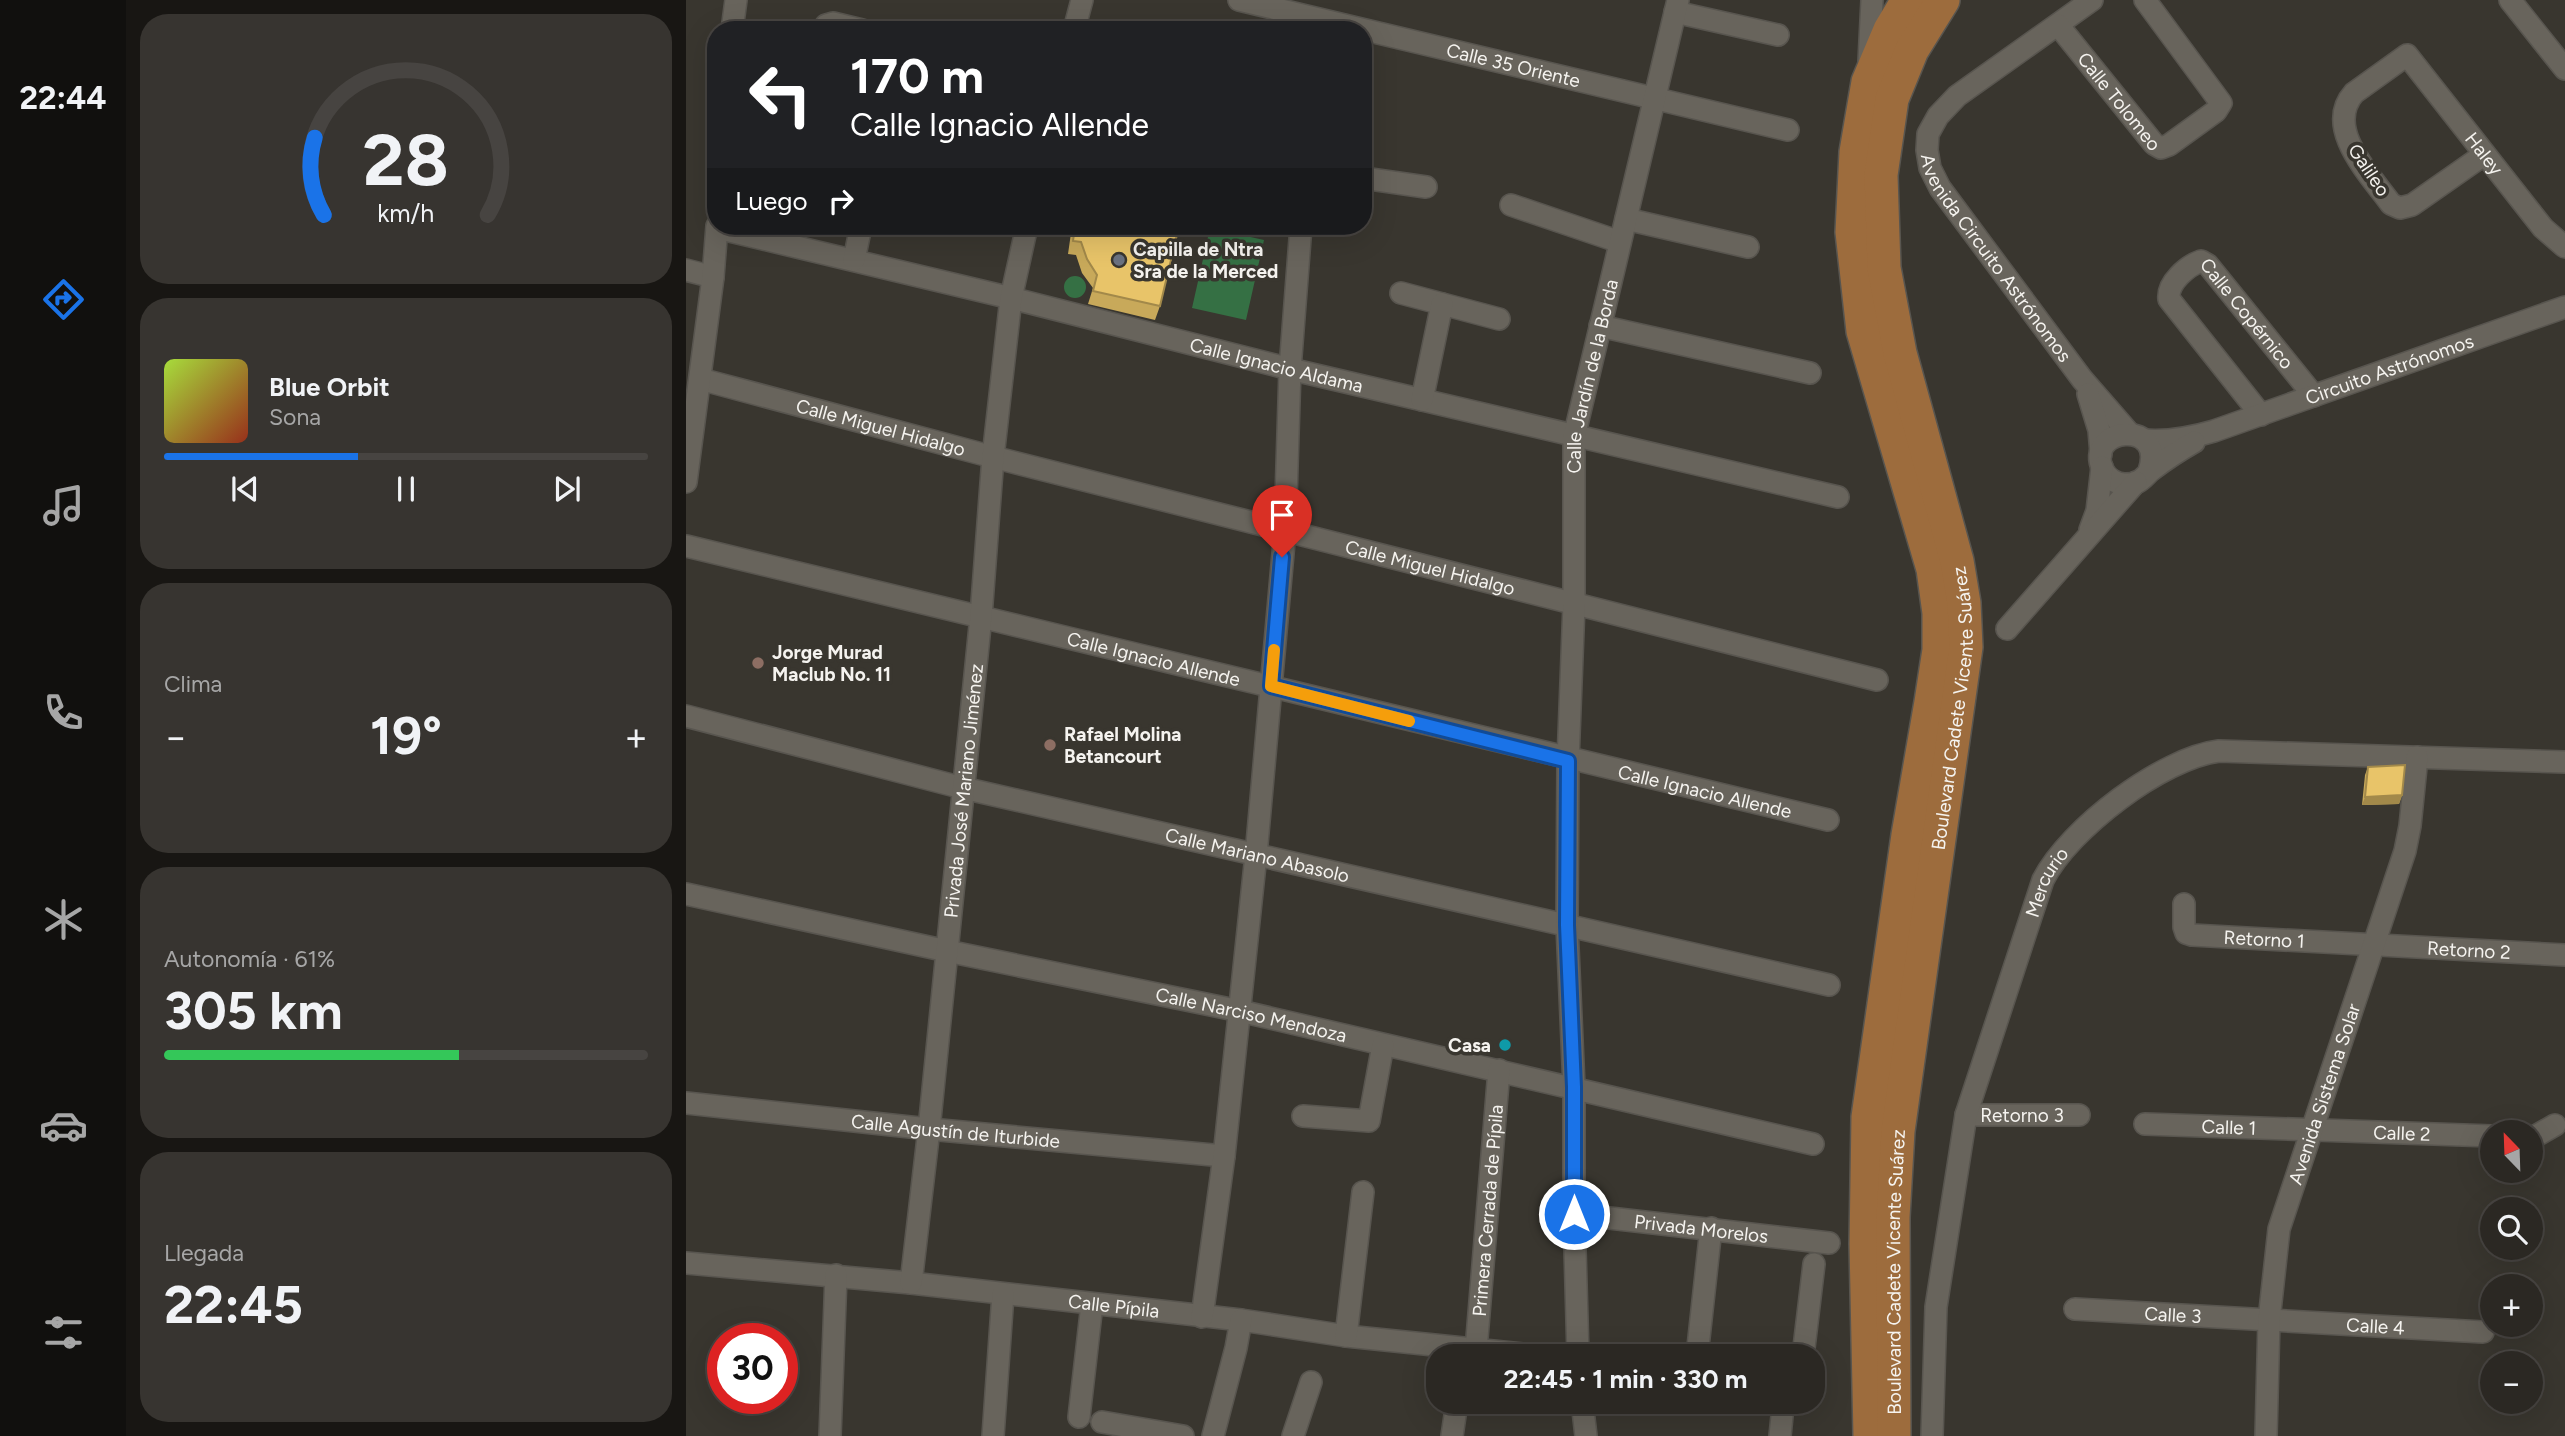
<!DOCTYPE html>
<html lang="es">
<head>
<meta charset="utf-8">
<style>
	:root { --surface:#2b2823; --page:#373430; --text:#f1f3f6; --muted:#a6a6a6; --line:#474441; --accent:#1a73e8 }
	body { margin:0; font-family:Figtree,sans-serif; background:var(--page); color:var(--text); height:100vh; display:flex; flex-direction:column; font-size:26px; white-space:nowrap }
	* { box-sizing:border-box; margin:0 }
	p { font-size:23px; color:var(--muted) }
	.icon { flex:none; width:38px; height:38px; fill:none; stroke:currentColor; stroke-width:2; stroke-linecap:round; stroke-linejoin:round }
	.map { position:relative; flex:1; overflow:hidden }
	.sheet { display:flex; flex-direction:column; gap:14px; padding:14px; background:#181613; width:560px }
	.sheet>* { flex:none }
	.banner { position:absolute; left:21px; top:21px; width:665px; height:214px; border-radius:28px; box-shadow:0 7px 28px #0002,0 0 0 2px var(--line); background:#202124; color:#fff; overflow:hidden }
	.needle { width:46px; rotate:337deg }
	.fabs { position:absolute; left:1794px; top:1120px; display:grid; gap:14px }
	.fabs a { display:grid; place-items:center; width:63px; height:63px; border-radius:50%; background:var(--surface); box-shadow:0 7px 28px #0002,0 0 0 2px var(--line); font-size:35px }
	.speed { position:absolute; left:21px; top:1323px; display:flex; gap:14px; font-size:35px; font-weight:700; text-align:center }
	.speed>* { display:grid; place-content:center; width:91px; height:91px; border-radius:50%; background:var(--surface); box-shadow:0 7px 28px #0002,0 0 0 2px var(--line); line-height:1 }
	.speed .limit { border:10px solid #d22; background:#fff; color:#111 }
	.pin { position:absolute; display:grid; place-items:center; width:60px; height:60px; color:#fff; margin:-72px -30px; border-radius:50% 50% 50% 0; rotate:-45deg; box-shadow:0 0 7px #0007 }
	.pin .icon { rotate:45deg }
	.me { position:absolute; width:77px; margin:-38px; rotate:0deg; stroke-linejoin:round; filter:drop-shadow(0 0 5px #0008) }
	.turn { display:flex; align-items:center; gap:24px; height:147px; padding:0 28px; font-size:32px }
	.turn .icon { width:91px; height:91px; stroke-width:2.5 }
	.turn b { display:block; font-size:49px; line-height:60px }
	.then { display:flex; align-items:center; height:66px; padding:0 28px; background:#0003; gap:14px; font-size:26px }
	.big { font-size:52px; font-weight:700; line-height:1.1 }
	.sheet .widget { flex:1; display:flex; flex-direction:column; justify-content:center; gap:10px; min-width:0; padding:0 24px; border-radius:28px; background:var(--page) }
	.sheet .dial { align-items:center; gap:0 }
	.dial svg { height:182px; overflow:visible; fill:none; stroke:var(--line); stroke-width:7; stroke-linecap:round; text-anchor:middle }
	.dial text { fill:var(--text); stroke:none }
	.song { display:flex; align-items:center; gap:21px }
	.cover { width:84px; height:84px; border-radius:10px; background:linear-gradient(135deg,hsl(80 70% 55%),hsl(10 70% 35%)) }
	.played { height:7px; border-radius:4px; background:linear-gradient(90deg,var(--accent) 40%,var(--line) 40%) }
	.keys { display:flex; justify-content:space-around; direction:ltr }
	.heat { display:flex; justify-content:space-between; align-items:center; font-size:38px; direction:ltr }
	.charge { height:10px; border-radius:5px; background:linear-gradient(90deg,#34c759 61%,var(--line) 0) }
	.trip { position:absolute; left:740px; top:1344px; width:399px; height:70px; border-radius:28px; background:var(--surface); box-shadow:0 7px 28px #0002,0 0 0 2px var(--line); font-weight:700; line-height:70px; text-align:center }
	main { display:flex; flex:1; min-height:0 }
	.tab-bar { display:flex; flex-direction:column; width:126px; justify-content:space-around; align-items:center; background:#11100e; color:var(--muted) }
	.tab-bar .icon { width:49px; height:49px }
	.tab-bar .selected { color:var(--accent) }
	.tab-bar b { font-size:32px; color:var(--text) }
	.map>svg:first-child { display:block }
	.green { fill:#357044 }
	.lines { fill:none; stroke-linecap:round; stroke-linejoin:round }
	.street-casing { stroke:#58554f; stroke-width:24 }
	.primary-casing { stroke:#58554f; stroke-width:36 }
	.street { stroke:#68645c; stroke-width:21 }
	.primary { stroke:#9d6c3d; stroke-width:33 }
	.wall { fill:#c8a95a }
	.shaded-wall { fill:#a2894a }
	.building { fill:#e8c469; stroke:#a2894a; stroke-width:2 }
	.route-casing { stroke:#114b97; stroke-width:18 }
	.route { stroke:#1a73e8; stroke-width:12 }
	.slow { stroke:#f59e0b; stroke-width:12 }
	.worship-dot { fill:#6b7280; stroke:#39362f; stroke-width:2.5 }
	.education-dot { fill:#8d6e63; stroke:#39362f; stroke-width:2.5 }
	.culture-dot { fill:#0f9aa8; stroke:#39362f; stroke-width:2.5 }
	.labels { text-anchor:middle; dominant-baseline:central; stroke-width:7; stroke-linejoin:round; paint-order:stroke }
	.street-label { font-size:19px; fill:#f5f3ef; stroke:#39362f }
	.poi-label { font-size:19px; font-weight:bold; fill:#f5f3ef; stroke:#39362f; text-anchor:start }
</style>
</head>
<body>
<main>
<nav class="tab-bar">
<b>22:44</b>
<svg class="icon selected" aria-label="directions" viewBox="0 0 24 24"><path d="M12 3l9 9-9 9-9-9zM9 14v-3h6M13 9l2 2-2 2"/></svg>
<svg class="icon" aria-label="music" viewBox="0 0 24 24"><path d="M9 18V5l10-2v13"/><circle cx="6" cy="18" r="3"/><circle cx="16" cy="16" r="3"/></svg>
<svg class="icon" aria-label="phone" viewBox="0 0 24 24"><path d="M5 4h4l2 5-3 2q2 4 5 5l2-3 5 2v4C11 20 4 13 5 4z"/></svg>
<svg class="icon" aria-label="climate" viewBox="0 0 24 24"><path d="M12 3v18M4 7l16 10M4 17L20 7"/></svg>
<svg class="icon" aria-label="car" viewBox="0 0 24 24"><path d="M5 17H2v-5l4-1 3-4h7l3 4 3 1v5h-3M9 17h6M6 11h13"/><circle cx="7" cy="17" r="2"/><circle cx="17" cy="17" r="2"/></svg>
<svg class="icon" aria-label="filters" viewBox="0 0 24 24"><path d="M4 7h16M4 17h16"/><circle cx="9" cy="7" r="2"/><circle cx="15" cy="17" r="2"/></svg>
</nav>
<section class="sheet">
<div class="widget dial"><svg viewBox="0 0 100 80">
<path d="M14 69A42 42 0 1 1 86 69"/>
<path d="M14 69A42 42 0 0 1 10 35" stroke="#1a73e8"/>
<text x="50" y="56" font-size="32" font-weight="700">28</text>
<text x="50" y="72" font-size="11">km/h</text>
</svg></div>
<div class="widget">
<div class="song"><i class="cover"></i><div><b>Blue Orbit</b><p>Sona</p></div></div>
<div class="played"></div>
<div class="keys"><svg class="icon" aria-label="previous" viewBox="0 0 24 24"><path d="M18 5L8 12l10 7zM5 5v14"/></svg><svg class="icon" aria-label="pause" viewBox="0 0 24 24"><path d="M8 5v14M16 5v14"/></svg><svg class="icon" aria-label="next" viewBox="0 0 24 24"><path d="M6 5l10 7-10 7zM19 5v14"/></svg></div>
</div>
<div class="widget"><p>Clima</p>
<div class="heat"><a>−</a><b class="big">19°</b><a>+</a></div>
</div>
<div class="widget"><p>Autonomía · 61%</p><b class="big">305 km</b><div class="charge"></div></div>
<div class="widget"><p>Llegada</p><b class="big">22:45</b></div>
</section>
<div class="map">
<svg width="1879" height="1436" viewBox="0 0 1879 1436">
	<rect width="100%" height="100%" fill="#39362f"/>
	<path class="green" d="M 524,228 L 578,240 L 560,320 L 506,308 Z
		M378 287a11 11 0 1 1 22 0a11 11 0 1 1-22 0Z"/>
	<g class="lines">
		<g class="street-casing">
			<g id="street">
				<path id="s1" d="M 553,0 L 1102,130"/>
				<path id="s2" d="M 1406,0 L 1271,96 L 1252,116 L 1242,134 L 1241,150 L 1244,168 L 1254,188 L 1396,379 L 1443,433"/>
				<path d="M 1824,0 L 1879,69"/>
				<path d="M 989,12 L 1092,35"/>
				<path id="s3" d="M 1372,25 L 1468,144 L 1475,148 L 1483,145 L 1530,111 L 1535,103 L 1459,0"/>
				<path d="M 46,30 L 50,0"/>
				<path d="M 137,30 L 140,25 L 147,23 L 176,30"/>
				<path d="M 388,30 L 396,0"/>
				<path d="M 1183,61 L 1186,0"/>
				<path id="s4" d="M 1799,154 L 1726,205 L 1714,208 L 1705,204 C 1685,176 1637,128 1668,93 L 1721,55 L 1857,228 L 1879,247"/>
				<path d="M 677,178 L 740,187"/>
				<path d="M 825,205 L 934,242"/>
				<path d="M 940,219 L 1062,247"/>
				<path id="s5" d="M 31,228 L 325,298 L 604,369 L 1152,497"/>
				<path d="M 168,260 L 175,226"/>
				<path d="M 0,270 L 27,277"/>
				<path d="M 715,293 L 813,319"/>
				<path d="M 914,326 L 1124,373"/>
				<path id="s6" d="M 14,379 L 307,457 L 1191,680"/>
				<path d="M 1402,394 L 1413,430 L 1415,454"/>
				<path d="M 736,400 L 756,304"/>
				<path id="s7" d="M 1575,415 L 1483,299 C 1481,283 1501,266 1515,261 L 1522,265 L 1628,396"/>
				<path id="s8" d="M 1458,440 C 1483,442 1504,438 1528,431 L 1879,307"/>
				<path d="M 1463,471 C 1481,418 1397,427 1417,470 C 1421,478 1430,484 1439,484 C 1442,484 1447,484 1450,483 C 1457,480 1461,473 1467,469 C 1480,459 1494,450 1508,442"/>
				<path d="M 0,482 L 27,277 L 31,226"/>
				<path d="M 1404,530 L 1411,511 L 1416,467"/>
				<path id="s9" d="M 0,546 C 381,636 760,732 1142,820"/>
				<path d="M 1321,629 L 1450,482"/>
				<path id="s10" d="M 0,716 L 277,788 L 1143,985"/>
				<path id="s11" d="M 0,894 L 261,951 L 554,1011 L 1127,1144"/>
				<path id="s12" d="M 1498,904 L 1498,927 L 1500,933 L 1506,935 L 1879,955"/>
				<path id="s13" d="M 0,1103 L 243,1129 L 538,1156"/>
				<path id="s14" d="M 1280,1115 L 1393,1115"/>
				<path d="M 617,1116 L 683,1121 L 697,1045"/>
				<path id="s15" d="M 1459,1124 L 1806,1136"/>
				<path d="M 1844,1137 L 1848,1137 L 1869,1125"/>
				<path id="s16" d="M 888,1214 L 1143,1243"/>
				<path id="s17" d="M 0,1263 L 225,1283 L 555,1320 L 660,1336 L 856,1356"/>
				<path id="s18" d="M 225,1283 L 243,1129 L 295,616 L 307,457 L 325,298 L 341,226"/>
				<path id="s19" d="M 1389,1309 L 1797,1332"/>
				<path d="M 516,1317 L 538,1156 L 570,855 L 599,531 L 604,369 L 615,226"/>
				<path d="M 660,1336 L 677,1192"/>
				<path id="s20" d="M 790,1350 L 813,1070"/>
				<path id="s21" d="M 892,1356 L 888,1214 L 888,1087 L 881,925 L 882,761 L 888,604 L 888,437 L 992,0"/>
				<path d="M 1011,1356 L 1025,1228"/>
				<path d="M 1117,1356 L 1128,1264"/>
				<path d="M 896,1402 L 900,1436"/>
				<path d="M 393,1417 L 406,1304"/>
				<path d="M 416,1422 L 497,1436"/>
				<path d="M 144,1436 L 150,1275"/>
				<path d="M 307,1436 L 317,1294"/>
				<path d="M 527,1436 L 550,1348 L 555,1320"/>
				<path d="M 607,1436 L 625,1382"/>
				<path d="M 766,1436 L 771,1402"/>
				<path d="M 1094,1436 L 1097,1406"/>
				<path id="s22" d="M 1246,1436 L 1250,1307 L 1280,1115 L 1357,880 C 1383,829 1476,758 1533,751 L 1879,762"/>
				<path id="s23" d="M 1580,1436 L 1583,1320 L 1593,1229 L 1719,851 L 1724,826 L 1731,757"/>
			</g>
		</g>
		<g class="primary-casing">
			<g id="primary">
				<path d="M 1184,1436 L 1180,1244 L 1182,1117 L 1222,835 L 1245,702 L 1253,650 L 1253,613 L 1247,569 L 1177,331 L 1166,232 L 1170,152 L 1182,82 L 1204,30 L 1222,0"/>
				<path id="s24" d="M 1208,1436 L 1207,1217 L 1212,1131 L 1280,647 L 1278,603 L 1271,561 L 1214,353 L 1198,268 L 1195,175 L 1206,99 L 1226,50 L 1257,0"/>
			</g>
		</g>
		<use href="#street" class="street"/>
		<use href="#primary" class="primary"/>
	</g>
	<path class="wall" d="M 388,226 L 493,226 L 474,306 L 469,320 L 402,304 L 407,288 L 396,273 L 390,255 L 382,254 L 385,233 Z
		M 1682,767 L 1716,795 L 1713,804 L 1676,805 L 1679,775 Z"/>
	<path class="shaded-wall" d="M 1716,795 L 1713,804 L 1676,805 L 1679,797 Z"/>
	<path class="building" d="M 389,226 L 493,226 L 474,306 L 407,291 L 411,275 L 401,259 L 395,242 L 387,241 Z
		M 1719,765 L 1716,795 L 1679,797 L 1682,767 Z"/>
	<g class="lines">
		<g class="route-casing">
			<path id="route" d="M 596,557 L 585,686 L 882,761 L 881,925 L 888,1087 L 888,1214"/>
		</g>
		<use href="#route" class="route"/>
		<path class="slow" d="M 588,650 L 585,686 L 723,721"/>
	</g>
	<circle class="worship-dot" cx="433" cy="260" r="7"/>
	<g class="education-dot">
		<circle cx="72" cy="663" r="7"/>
		<circle cx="364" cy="745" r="7"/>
	</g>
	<circle class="culture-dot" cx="819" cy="1045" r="7"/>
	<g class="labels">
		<g class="street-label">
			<text stroke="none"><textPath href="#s1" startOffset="282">Calle 35 Oriente</textPath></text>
			<text stroke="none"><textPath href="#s3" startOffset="98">Calle Tolomeo</textPath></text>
			<text stroke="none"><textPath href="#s4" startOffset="429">Haley</textPath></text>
			<text transform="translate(1683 170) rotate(56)">Galileo</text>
			<text stroke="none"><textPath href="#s2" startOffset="359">Avenida Circuito Astrónomos</textPath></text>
			<text stroke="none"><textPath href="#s7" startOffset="271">Calle Copérnico</textPath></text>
			<text stroke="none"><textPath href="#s5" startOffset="576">Calle Ignacio Aldama</textPath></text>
			<text stroke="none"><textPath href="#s8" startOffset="257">Circuito Astrónomos</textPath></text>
			<text stroke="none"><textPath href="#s21" startOffset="982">Calle Jardín de la Borda</textPath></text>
			<text stroke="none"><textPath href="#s6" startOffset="187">Calle Miguel Hidalgo</textPath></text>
			<text stroke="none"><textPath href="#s6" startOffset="754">Calle Miguel Hidalgo</textPath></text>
			<text stroke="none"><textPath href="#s9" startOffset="481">Calle Ignacio Allende</textPath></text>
			<text stroke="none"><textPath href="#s24" startOffset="732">Boulevard Cadete Vicente Suárez</textPath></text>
			<text stroke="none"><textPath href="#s18" startOffset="495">Privada José Mariano Jiménez</textPath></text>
			<text stroke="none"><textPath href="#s9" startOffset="1048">Calle Ignacio Allende</textPath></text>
			<text stroke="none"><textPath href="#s10" startOffset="588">Calle Mariano Abasolo</textPath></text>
			<text stroke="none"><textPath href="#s22" startOffset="570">Mercurio</textPath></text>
			<text stroke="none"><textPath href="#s12" startOffset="108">Retorno 1</textPath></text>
			<text stroke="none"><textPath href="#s12" startOffset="313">Retorno 2</textPath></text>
			<text stroke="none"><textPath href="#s11" startOffset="578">Calle Narciso Mendoza</textPath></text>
			<text stroke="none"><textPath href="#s23" startOffset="350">Avenida Sistema Solar</textPath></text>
			<text stroke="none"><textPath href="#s14" startOffset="56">Retorno 3</textPath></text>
			<text stroke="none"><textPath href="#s15" startOffset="84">Calle 1</textPath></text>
			<text stroke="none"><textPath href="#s13" startOffset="271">Calle Agustín de Iturbide</textPath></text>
			<text stroke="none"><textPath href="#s15" startOffset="257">Calle 2</textPath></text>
			<text stroke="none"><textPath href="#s20" startOffset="140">Primera Cerrada de Pípila</textPath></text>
			<text stroke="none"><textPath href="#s16" startOffset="128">Privada Morelos</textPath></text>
			<text stroke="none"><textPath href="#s24" startOffset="164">Boulevard Cadete Vicente Suárez</textPath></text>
			<text stroke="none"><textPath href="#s17" startOffset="430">Calle Pípila</textPath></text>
			<text stroke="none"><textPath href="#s19" startOffset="98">Calle 3</textPath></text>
			<text stroke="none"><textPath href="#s19" startOffset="301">Calle 4</textPath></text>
		</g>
		<g class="poi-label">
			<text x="447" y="249">Capilla de Ntra<tspan x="447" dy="22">Sra de la Merced</tspan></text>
			<text x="86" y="652">Jorge Murad<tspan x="86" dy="22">Maclub No. 11</tspan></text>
			<text x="378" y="734">Rafael Molina<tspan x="378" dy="22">Betancourt</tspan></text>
			<text x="805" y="1045" text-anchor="end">Casa</text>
		</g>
	</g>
</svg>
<div class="fabs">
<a><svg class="needle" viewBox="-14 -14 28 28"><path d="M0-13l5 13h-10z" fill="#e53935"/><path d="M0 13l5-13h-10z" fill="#a6a6a6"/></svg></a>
<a><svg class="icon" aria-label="search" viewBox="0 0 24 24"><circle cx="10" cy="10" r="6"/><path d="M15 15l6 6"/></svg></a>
<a>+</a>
<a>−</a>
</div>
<div class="speed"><div class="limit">30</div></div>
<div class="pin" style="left:596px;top:557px;background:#d93025"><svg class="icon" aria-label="arrive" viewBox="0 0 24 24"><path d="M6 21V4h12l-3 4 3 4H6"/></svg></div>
<svg class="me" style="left:888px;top:1214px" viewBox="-20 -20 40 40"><circle r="17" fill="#1a73e8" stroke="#fff" stroke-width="3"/><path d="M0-11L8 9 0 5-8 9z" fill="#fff"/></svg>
<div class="trip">22:45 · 1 min · 330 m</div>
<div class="banner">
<div class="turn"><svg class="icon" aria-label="left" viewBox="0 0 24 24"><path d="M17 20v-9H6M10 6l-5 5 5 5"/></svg><div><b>170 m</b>Calle Ignacio Allende</div></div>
<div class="then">Luego<svg class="icon" aria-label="right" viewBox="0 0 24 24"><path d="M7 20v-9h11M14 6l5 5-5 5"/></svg></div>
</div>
</div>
</main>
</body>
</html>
